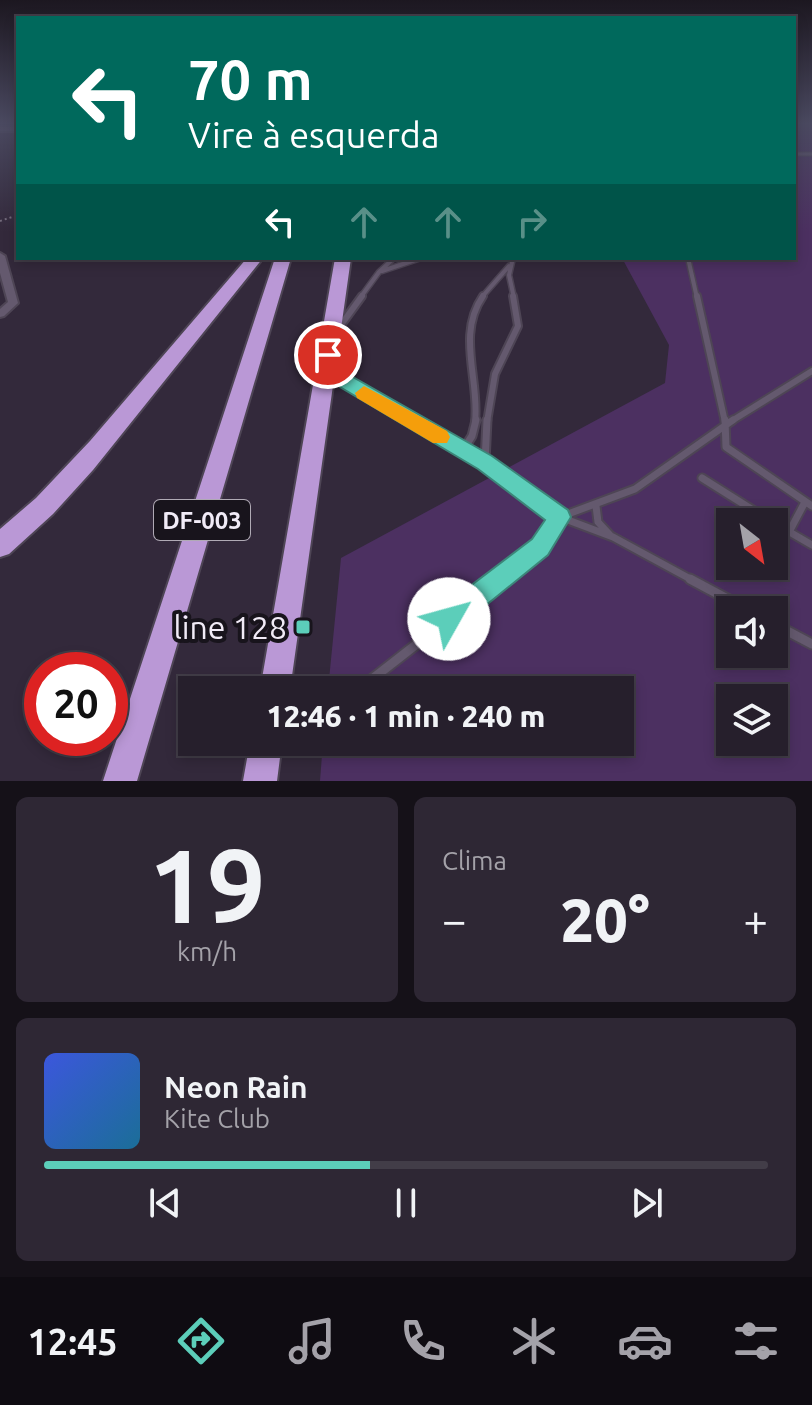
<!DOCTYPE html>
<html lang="pt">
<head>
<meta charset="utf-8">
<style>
	:root { --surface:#261f2c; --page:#2e2734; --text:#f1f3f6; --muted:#a4a2a9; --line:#423d48; --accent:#5cceba }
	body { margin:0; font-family:Ubuntu,sans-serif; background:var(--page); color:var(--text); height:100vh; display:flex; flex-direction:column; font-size:30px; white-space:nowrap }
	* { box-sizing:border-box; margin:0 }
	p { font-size:26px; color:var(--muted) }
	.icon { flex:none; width:44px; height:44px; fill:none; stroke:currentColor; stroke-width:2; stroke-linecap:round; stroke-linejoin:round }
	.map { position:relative; height:781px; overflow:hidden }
	.details { display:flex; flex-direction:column; gap:16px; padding:16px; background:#151118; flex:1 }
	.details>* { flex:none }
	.hud { position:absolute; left:16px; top:16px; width:780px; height:244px; border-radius:0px; box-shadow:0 4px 12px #0003,0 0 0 2px var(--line); background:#00695c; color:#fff; overflow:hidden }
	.needle { width:52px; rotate:149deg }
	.controls { position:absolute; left:716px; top:508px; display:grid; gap:16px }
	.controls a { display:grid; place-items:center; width:72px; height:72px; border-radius:0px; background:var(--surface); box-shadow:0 4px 12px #0003,0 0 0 2px var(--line); font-size:40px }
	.speed { position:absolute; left:24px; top:652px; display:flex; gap:16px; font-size:40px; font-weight:700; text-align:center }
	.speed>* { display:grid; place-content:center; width:104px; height:104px; border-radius:50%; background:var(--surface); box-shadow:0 4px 12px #0003,0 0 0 2px var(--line); line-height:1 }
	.speed .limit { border:12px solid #d22; background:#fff; color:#111 }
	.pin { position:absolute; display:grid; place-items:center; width:68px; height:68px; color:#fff; margin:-34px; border:4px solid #fff; border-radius:50%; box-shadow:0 2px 8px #0007 }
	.me { position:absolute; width:88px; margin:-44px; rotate:52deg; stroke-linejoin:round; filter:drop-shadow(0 0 6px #0008) }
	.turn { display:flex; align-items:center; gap:28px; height:168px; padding:0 40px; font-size:36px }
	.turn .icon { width:104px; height:104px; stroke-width:2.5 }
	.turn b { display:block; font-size:56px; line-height:68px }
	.lanes { display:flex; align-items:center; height:76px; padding:0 40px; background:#0003; justify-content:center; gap:40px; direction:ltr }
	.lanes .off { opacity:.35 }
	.big { font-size:60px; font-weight:800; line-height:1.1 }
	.details .tile { flex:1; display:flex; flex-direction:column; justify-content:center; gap:12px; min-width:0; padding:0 28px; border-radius:12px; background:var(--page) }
	.details .dial { align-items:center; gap:0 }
	.dial b { font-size:104px; line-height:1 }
	.song { display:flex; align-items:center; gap:24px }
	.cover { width:96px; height:96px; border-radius:12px; background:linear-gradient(135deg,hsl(230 70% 55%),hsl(200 70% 35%)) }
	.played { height:8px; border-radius:4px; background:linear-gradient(90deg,var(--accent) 45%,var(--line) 45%) }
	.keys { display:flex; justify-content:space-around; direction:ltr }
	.heat { display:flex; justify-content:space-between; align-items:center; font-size:44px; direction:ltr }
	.details .tiles { flex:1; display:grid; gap:16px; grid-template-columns:1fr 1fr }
	.tile:last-child { grid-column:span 2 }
	.trip { position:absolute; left:178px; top:676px; width:456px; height:80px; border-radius:0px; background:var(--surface); box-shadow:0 4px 12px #0003,0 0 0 2px var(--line); font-weight:800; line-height:80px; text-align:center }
	.tabs { display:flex; height:128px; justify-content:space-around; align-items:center; background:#0f0c12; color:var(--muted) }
	.tabs .icon { width:56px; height:56px }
	.tabs .current { color:var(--accent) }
	.tabs b { font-size:36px; color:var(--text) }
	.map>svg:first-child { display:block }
	.green { fill:#4c3061; fill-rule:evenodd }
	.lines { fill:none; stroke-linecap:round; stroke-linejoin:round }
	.service-far4-casing { stroke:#4e4555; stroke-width:5 }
	.service-far3-casing { stroke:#4e4555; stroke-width:7 }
	.service-far2-casing { stroke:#4e4555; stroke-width:10 }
	.service-far1-casing { stroke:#4e4555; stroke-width:11 }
	.service-casing { stroke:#4e4555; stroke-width:13 }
	.minor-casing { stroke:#4e4555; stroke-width:4 }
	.trunk-casing { stroke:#4e4555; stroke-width:4 }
	.path { stroke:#776e7e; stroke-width:2; stroke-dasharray:2 3; stroke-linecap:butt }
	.service-far4 { stroke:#64596e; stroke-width:3 }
	.service-far3 { stroke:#64596e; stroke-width:4 }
	.service-far2 { stroke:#64596e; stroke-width:6 }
	.service-far1 { stroke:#64596e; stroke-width:7 }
	.service { stroke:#64596e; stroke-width:9 }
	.minor { fill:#64596e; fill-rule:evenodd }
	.trunk { fill:#ba98d6; fill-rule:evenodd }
	.route { fill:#5cceba; stroke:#3c8679; stroke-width:2 }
	.slow { fill:#f59e0b }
	.poi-dot { fill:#5cceba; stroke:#18141c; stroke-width:3 }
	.labels { text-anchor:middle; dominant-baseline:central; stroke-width:8; stroke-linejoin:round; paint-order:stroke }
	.shield { fill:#18141c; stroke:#b0aab5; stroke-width:2 }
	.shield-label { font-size:24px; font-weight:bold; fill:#f1ebf7 }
	.near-poi-label { font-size:32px; fill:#f1ebf7; stroke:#18141c; text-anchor:end }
</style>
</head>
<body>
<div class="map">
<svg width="812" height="781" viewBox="0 0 812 781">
	<rect width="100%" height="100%" fill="#33293b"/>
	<path class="green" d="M 794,123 L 812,123 L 812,781 L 320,781 L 323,742 L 620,742 L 620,690 L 328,690 L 341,558 L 665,383 L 669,345 L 622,258 L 794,258 ZM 730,522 L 774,522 L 774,566 L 730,566 ZM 730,610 L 774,610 L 774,654 L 730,654 ZM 730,698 L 774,698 L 774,742 L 730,742 Z"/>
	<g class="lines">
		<g class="service-far4-casing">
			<path id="service-far4" d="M 794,154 L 812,154"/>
		</g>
		<g class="service-far3-casing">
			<path id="service-far3" d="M 513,258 L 509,275 L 514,298
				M 688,258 L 697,298
				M 382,271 L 421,258
				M 360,298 L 379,272 L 394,258
				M 481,298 L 509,266"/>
		</g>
		<g class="service-far2-casing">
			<path id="service-far2" d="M 697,296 L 725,422
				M 338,329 L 362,296
				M 332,362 L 347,382 L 417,422
				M 475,422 C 480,380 456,335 483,296
				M 487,422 L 495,374 L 518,326 L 513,296
				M 730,422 L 812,371"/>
		</g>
		<g class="service-far1-casing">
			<path id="service-far1" d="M 413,420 L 485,462 L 560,517 L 613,537 L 694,581
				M 725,420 L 726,447 L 812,506
				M 463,450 L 472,436 L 476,420
				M 485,462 L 487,420
				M 702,478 L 772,522
				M 596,506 L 598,522 L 610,535
				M 560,517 L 635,489 L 733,420
				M 774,523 L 812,545
				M 789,532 L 805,502
				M 497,581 L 540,547 L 560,517"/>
		</g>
		<g class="service-casing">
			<path id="service" d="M 690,579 L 748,610
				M 774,624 L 812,644
				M 358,690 L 500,579
				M 275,755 L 292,742"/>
		</g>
		<g class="minor-casing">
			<path id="minor" d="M 0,127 L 18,127 L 18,131 L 0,131 Z
				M 0,253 L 5,256 L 18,303 L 4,316 L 0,317 L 0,309 L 8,302 L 0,273 Z"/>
		</g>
		<g class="trunk-casing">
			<path id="trunk" d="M 247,258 L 263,258 L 93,470 L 53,514 L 9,554 L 0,557 L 0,529 L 36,498 L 90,441 Z
				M 275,258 L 291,258 L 137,781 L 103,781 Z
				M 335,258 L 351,258 L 290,690 L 260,690 Z
				M 250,742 L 282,742 L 277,781 L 243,781 Z"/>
		</g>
		<path class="path" d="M 0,221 L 18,215"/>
		<use href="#service-far4" class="service-far4"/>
		<use href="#service-far3" class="service-far3"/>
		<use href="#service-far2" class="service-far2"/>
		<use href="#service-far1" class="service-far1"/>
		<use href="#service" class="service"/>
		<use href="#minor" class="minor"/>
		<use href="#trunk" class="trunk"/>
	</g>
	<linearGradient id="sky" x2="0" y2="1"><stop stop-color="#1c1720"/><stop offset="0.53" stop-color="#4a4960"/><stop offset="1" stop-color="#4a4960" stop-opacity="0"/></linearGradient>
	<rect width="812" height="232" fill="url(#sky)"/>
	<path class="route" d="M 328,349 L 334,351 L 353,377 L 492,456 L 568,510 L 571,517 L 548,555 L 458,628 L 449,631 L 440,628 L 436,619 L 440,609 L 532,539 L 545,520 L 478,469 L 340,387 L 319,355 Z"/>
	<path class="slow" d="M 364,386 L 447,431 L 450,437 L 447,443 L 433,443 L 357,398 L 355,393 Z"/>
	<rect class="poi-dot" x="295" y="619" width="16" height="16" rx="4"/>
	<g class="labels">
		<rect class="shield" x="154" y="500" width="96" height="40" rx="6"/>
		<g class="shield-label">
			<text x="202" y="520">DF-003</text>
		</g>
		<g class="near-poi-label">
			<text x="287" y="627">line 128</text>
		</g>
	</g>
</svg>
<div class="controls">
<a><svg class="needle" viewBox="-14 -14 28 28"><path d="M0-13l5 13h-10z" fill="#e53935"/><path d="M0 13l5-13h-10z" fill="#a4a2a9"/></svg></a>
<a><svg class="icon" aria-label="sound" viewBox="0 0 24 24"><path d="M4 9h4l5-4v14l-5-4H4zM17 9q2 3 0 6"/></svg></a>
<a><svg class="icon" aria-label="layers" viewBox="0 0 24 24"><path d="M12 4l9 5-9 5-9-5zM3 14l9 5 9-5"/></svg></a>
</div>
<div class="speed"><div class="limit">20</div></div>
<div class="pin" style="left:328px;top:355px;background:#d93025"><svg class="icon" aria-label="arrive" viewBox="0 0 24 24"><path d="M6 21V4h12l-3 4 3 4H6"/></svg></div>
<svg class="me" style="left:449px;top:619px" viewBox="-20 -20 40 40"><circle r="19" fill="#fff"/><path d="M0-13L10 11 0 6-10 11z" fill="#5cceba"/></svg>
<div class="trip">12:46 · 1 min · 240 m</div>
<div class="hud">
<div class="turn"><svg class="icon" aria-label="left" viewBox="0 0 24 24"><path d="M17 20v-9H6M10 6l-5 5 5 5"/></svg><div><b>70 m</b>Vire à esquerda</div></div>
<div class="lanes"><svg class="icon" aria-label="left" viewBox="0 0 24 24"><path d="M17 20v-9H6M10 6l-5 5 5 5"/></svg><svg class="icon off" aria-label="ahead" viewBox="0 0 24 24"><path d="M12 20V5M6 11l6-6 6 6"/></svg><svg class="icon off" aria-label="ahead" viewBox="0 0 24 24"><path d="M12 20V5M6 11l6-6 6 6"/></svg><svg class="icon off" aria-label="right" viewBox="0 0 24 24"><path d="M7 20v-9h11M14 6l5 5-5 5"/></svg></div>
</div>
</div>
<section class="details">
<div class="tiles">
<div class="tile dial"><b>19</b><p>km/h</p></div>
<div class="tile"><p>Clima</p>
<div class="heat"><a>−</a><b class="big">20°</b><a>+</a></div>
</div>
<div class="tile">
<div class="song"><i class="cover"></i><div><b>Neon Rain</b><p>Kite Club</p></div></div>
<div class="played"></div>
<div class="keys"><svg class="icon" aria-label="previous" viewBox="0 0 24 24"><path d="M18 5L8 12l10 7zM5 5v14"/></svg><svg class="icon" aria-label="pause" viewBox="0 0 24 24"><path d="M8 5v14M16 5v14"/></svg><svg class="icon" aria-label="next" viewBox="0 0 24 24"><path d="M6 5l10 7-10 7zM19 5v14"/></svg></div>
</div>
</div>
</section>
<nav class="tabs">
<b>12:45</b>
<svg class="icon current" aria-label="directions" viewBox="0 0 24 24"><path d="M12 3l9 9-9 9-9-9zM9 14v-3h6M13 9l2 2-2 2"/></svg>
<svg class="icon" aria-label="music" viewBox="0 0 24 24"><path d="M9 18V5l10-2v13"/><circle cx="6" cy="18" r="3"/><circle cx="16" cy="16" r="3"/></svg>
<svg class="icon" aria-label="phone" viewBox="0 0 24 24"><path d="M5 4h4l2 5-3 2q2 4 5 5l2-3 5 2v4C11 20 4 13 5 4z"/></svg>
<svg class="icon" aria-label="climate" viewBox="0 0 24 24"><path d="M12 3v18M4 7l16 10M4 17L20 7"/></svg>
<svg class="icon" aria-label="car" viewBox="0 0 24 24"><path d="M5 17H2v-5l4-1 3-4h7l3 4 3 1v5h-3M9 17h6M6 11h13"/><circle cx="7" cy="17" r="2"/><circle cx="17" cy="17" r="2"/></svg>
<svg class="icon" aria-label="filters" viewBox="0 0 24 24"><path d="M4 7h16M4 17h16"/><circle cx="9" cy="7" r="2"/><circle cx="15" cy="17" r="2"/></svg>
</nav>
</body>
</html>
